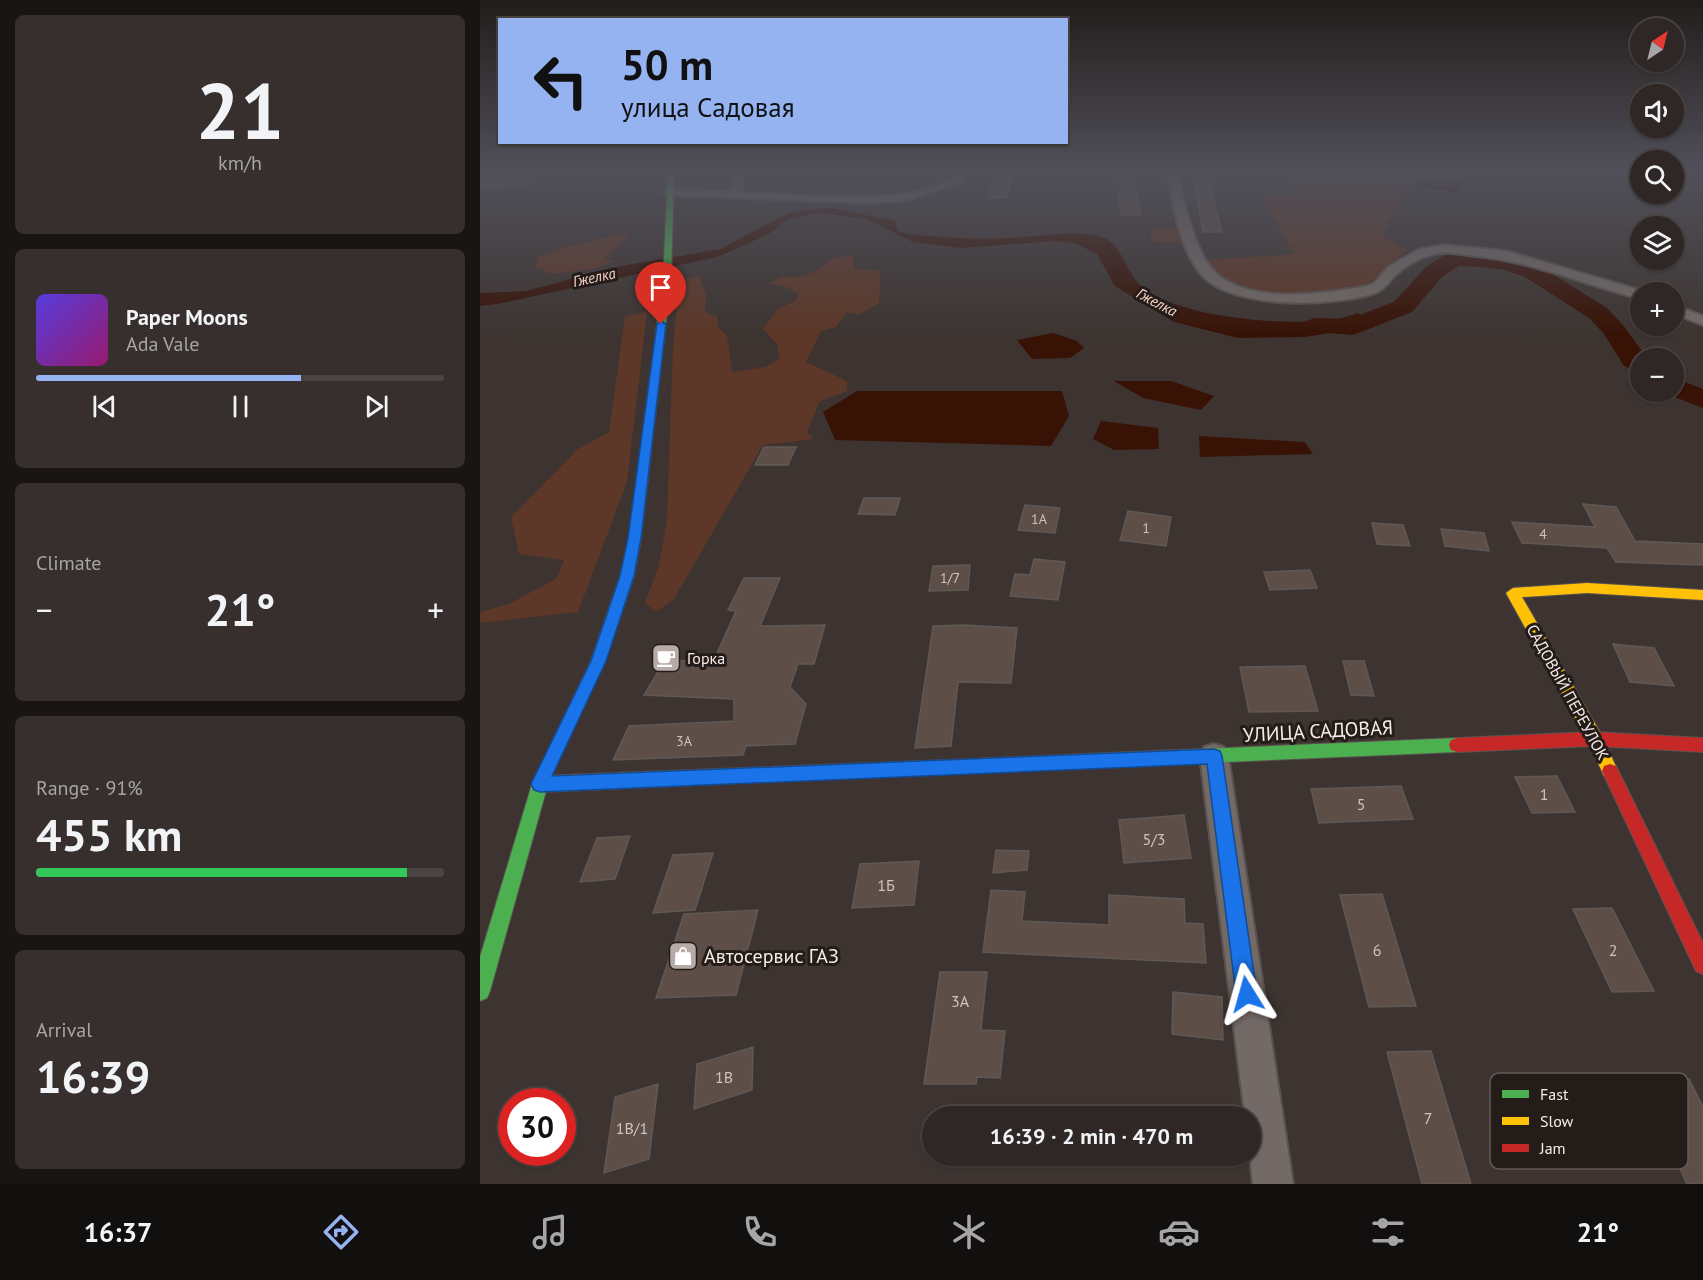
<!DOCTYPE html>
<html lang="en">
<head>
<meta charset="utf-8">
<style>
	:root { --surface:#2e2725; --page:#362f2d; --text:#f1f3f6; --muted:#a7a5a7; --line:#494442; --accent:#95b2f1 }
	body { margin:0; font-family:"PT Sans",sans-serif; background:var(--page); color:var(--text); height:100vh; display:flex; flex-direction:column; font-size:22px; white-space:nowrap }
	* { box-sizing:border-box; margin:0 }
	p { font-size:20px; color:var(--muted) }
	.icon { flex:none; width:33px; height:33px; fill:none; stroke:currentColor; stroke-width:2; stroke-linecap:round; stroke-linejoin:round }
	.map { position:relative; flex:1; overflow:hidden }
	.drawer { display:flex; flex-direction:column; gap:15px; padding:15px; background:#191514; width:480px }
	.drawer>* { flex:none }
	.hud { position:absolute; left:18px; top:18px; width:570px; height:126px; border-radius:0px; box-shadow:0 2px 4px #0004,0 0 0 2px var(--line); background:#95b2f1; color:#111; overflow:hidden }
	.needle { width:39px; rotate:35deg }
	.buttons { position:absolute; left:1150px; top:18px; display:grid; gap:12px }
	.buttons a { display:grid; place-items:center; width:54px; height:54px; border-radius:50%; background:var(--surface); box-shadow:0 2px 4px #0004,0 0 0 2px var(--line); font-size:30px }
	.speed { position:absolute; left:18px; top:1088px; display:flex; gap:12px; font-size:30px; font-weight:700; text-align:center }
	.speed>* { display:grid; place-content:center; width:78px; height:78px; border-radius:50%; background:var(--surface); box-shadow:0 2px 4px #0004,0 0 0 2px var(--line); line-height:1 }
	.speed .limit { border:9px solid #d22; background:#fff; color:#111 }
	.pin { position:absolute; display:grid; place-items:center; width:51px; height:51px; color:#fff; margin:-62px -26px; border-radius:50% 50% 50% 0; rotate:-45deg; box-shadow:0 0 6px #0007 }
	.pin .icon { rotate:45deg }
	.me { position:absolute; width:66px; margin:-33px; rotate:352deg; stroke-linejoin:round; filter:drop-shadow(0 0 4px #0008) }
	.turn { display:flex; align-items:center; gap:21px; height:126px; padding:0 24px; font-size:27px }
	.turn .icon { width:78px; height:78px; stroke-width:2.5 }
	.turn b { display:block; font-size:42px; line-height:51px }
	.big { font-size:45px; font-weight:700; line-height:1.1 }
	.drawer .card { flex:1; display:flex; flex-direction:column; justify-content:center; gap:9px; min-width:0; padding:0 21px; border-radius:9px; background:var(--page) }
	.drawer .dial { align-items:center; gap:0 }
	.dial b { font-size:78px; line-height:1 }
	.song { display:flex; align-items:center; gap:18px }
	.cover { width:72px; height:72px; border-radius:9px; background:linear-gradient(135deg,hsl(250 70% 55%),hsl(320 70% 35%)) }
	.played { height:6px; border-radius:3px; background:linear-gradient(90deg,var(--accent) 65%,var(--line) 65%) }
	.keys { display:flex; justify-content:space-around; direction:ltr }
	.heat { display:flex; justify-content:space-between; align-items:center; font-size:33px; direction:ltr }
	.charge { height:9px; border-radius:4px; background:linear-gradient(90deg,#34c759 91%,var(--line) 0) }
	.trip { position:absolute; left:442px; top:1106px; width:339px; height:60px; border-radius:30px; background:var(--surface); box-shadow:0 2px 4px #0004,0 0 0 2px var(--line); font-weight:700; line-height:60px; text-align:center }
	.menu { display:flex; height:96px; justify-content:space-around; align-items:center; background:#12100f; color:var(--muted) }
	.menu .icon { width:42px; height:42px }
	.menu .active { color:var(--accent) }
	.menu b { font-size:27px; color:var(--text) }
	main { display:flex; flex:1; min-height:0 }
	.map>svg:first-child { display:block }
	.green { fill:#5d3727 }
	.water { fill:#371205 }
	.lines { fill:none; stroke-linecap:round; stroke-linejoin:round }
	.river { fill:#371205; fill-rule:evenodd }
	.building { fill:#5d4e48; stroke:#605855; stroke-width:1.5 }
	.street-casing { stroke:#5a524f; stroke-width:4 }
	.fast-casing { stroke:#5a524f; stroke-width:2 }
	.slow-casing { stroke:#5a524f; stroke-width:2 }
	.jam-casing { stroke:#5a524f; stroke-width:2 }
	.street { fill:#736a67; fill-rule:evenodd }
	.fast { fill:#4caf50; fill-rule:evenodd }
	.slow { fill:#ffc107; fill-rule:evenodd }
	.jam { fill:#c62828; fill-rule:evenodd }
	.route { fill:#1a73e8; stroke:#114b97; stroke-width:1.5 }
	.labels { text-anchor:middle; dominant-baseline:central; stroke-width:6; stroke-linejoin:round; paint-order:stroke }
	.number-label { font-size:14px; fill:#d0c4bf }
	.far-water-label { font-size:15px; font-style:italic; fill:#f8d3c5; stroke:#241c19 }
	.poi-label { font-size:16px; fill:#f7ebe7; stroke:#241c19; text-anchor:start }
	.street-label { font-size:16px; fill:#f7ebe7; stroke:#241c19 }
	.near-number-label { font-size:16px; fill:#d0c4bf }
	.near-street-label { font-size:20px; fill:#f7ebe7; stroke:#241c19 }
	.near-poi-label { font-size:20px; fill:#f7ebe7; stroke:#241c19; text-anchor:start }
	.key { fill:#241c19; stroke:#635a57; stroke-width:1.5 }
	.key-label { font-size:16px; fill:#f7ebe7 }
</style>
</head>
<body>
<main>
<section class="drawer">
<div class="card dial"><b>21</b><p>km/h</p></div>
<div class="card">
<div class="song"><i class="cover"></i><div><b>Paper Moons</b><p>Ada Vale</p></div></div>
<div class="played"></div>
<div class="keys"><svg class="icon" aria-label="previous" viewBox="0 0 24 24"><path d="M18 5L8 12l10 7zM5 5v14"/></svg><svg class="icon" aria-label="pause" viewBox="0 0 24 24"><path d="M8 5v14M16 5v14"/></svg><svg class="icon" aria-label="next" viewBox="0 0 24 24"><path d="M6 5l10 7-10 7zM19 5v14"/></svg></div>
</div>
<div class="card"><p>Climate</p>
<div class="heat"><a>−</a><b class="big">21°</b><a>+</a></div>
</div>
<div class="card"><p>Range · 91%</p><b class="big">455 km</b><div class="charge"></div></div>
<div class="card"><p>Arrival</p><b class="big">16:39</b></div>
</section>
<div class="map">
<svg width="1223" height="1184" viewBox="0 0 1223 1184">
	<rect width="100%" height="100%" fill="#3d3431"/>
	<path class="green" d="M 813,172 L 934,172 L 902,235 L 928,250 L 888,285 L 830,297 L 788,297 L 739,279 L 727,260 L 814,254 L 780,195 L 815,195 Z
		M 671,228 L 708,228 L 712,243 L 671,242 Z
		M 149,232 L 144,242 L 123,258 L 134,261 L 117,268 L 73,274 L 55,267 L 59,256 L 77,249 Z
		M 373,255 L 374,269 L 401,271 L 399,303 L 378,315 L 367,312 L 356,327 L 341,331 L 326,362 L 367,381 L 367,391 L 339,402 L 327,432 L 334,439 L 283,445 L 194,599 L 176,612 L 165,603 L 179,565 L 187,519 L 193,348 L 199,279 L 219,277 L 226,293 L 225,312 L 237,316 L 238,327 L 247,336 L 252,372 L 286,367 L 300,358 L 297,344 L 283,329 L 298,309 L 317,300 L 318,293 L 302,285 L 289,284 L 300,277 L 317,277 L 334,272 L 354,258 Z
		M 167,312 L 147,482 L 98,612 L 0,623 L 0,612 L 29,604 L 77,578 L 84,560 L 39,554 L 31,517 L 98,449 L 129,432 L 145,316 Z"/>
	<path class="water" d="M 941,172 L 991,172 L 996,175 L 977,193 L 936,186 Z
		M 352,208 L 415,221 L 418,232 C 455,238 493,240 531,238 C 560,237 589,230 618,236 C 641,241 644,268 658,283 C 692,318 804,326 851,320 C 860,319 869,316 878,313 L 894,326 L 825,337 L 758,338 L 694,322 L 635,286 L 617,254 L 595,243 L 575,241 L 481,248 L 433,242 L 387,219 L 338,213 L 307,220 L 289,234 L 237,257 L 17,304 L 0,306 L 0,293 L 46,291 L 141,266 L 241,249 L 298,218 L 316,211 Z
		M 573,333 L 597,341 L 604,348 L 590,358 L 552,359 L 537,340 Z
		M 634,381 L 691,381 L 734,396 L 721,410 L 663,398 Z
		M 377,391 L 582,391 L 589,416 L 571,446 L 355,440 L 343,412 Z
		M 621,421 L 678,428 L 679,449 L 634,450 L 613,439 Z
		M 719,436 L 825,442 L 833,454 L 720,457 Z"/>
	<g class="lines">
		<path class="river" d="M 974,252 L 1028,257 L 1061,267 L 1127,308 L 1143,325 L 1164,354 L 1171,358 L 1161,358 L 1161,372 L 1144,366 L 1124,334 L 1109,318 L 1045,277 L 1025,270 L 1000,267 L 979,266 L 962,277 L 932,312 L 881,332 L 872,335 L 826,331 L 822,326 L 826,321 L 835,318 L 869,319 L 914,302 L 946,267 L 966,254 Z
			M 1194,378 L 1223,389 L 1223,408 L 1184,393 L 1183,392 L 1194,392 Z"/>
	</g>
	<path class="building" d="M 0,172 L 50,172 L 51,184 L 0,189 Z
		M 515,172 L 533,172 L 527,198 L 508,198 Z
		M 639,172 L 651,172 L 661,215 L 642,215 L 638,193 L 640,193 Z
		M 712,172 L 726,172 L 742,232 L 723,232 Z
		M 284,447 L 316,447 L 308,465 L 275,465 Z
		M 384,498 L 420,498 L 415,515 L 378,514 Z
		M 1103,504 L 1136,507 L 1155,541 L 1223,544 L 1223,565 L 1136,562 L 1127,548 L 1042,543 L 1032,522 L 1115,527 Z
		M 545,505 L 580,508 L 575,533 L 538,530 Z
		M 648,511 L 691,517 L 686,546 L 640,540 Z
		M 892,523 L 923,525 L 930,546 L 897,544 Z
		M 961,529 L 1004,533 L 1009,551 L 965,546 Z
		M 554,559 L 585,562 L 578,600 L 530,596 L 535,574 L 550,575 Z
		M 490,565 L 488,590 L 449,591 L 453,566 Z
		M 830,570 L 837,588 L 790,590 L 784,572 Z
		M 264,578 L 300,578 L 280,626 L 345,625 L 334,664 L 318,664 L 310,687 L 326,704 L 315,744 L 266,746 L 263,755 L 133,760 L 149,726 L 254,721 L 254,699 L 164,695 L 185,660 L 233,662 L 256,611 L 248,610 Z
		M 484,625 L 537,628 L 531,683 L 478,682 L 471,746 L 435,748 L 453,626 Z
		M 1133,644 L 1174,648 L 1194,686 L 1150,682 Z
		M 863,661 L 884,661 L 894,696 L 871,695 Z
		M 825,666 L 838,711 L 769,712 L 760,667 Z
		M 1077,776 L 1095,812 L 1052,813 L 1035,777 Z
		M 921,786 L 933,819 L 839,823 L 831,789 Z
		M 704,815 L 711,858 L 644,863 L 639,820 Z
		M 150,836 L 135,879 L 100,882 L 117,838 Z
		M 516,850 L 549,851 L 547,870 L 513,873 Z
		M 233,853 L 215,910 L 173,913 L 193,855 Z
		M 439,861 L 434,905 L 372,908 L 380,864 Z
		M 511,890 L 545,892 L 542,921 L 629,925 L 629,895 L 704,899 L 705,923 L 723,924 L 726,963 L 503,952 Z
		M 902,894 L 936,1006 L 889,1007 L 860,895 Z
		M 1132,908 L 1174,991 L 1132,992 L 1093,909 Z
		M 278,910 L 256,995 L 176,998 L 204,914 Z
		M 460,972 L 507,972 L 501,1030 L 525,1031 L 520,1078 L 497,1077 L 496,1084 L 444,1084 Z
		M 693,992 L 742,997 L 743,1040 L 692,1034 Z
		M 273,1047 L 272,1090 L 214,1109 L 217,1064 Z
		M 951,1051 L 991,1184 L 942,1184 L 907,1052 Z
		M 1209,1079 L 1223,1107 L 1223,1184 L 1207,1184 L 1160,1080 Z
		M 178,1084 L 169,1159 L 124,1173 L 135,1097 Z"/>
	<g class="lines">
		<g class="street-casing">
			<path id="street" d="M 250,172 L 260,172 L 263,189 L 261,192 C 310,194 445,210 479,172 L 489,172 L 482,181 L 424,201 L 389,203 L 188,195 L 183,192 L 188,189 L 248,191 L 252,188 Z
				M 686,172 L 696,172 C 705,201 710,233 725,259 C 752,308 842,294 887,286 L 894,283 L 908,267 L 940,249 L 965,245 L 1026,251 L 1166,292 L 1161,292 L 1161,299 C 1105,285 1052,261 995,256 C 984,255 973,252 963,253 C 947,254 931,262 918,273 C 909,280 906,289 895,293 C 854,307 751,310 721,274 C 698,247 695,205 686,172 Z
				M 1194,305 L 1223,316 L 1223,325 L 1194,314 Z
				M 734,744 L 744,747 L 748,756 L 813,1184 L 773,1184 L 770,1155 L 771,1116 L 765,1116 L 720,756 L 724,747 Z"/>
		</g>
		<g class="fast-casing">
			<path id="fast" d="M 188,172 L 194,172 L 191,279 L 161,538 L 154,576 L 125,661 L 68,784 L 10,991 L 7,998 L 0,1001 L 0,957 L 52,784 L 111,661 L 140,576 L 149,538 L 183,279 Z
				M 977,738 L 983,740 L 985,745 L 983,750 L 977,752 L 468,774 L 462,772 L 460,767 L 462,762 L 468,760 Z"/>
		</g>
		<g class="slow-casing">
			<path id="slow" d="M 1107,583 L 1223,590 L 1223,600 L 1107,593 L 1042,597 L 1121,734 L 1138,771 L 1136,776 L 1130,778 L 1124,776 L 1109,743 L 1026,593 L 1033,588 Z
				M 468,760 L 474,762 L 476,767 L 474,772 L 468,774 L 60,792 L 54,789 L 52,784 L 54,779 L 60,776 Z"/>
		</g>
		<g class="jam-casing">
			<path id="jam" d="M 1115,732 L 1223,738 L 1223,752 L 1115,746 L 977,752 L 971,750 L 969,745 L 971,740 L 977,738 Z
				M 1130,764 L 1136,766 L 1223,943 L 1223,974 L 1216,971 L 1122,771 L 1124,766 Z"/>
		</g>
		<use href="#street" class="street"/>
		<use href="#fast" class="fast"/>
		<use href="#slow" class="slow"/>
		<use href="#jam" class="jam"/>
	</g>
	<linearGradient id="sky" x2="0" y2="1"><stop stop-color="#221d1b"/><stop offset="0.51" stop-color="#51505a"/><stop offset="1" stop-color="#51505a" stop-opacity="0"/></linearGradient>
	<rect width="1223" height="337" fill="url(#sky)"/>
	<path class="route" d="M 181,321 L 186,324 L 161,538 L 154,576 L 126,661 L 72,776 L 734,749 L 740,751 L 742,756 L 777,994 L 774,1001 L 767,1004 L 759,1001 L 756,994 L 727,764 L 60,792 L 54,790 L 51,784 L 111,661 L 140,576 L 148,538 L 177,324 Z"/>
	<defs>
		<g id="cafe-square" transform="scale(1.5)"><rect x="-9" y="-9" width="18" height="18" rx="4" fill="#b6aba7" stroke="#241c19"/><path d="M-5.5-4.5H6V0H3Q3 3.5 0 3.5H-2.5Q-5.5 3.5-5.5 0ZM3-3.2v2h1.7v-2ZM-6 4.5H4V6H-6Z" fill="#fff"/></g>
		<g id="shop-square" transform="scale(1.5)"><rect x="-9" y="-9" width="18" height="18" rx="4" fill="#b6aba7" stroke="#241c19"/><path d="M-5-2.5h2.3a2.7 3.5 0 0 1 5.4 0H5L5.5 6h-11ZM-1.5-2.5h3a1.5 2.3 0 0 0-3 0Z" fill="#fff"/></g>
	</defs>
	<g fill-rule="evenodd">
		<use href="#cafe-square" x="186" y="658"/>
		<use href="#shop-square" x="203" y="956"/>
	</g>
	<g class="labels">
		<g class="number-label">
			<text x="559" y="519">1А</text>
			<text x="666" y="528">1</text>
			<text x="1063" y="534">4</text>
			<text x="470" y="578">1/7</text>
			<text x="204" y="741">3А</text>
		</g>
		<g class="far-water-label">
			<text transform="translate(114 277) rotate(-12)">Гжелка</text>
			<text transform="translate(677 302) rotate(28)">Гжелка</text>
		</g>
		<g class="poi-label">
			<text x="207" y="658">Горка</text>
		</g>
		<g class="street-label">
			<text transform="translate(1088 692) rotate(61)">САДОВЫЙ ПЕРЕУЛОК</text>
		</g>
		<g class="near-number-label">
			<text x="1064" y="794">1</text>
			<text x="881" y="804">5</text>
			<text x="674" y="839">5/3</text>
			<text x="406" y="885">1Б</text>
			<text x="897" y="950">6</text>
			<text x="1133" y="950">2</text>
			<text x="480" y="1001">3А</text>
			<text x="244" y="1077">1В</text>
			<text x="948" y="1118">7</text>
			<text x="152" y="1128">1В/1</text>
		</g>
		<g class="near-street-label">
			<text transform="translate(838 731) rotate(-3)">УЛИЦА САДОВАЯ</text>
		</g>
		<g class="near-poi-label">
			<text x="224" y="956">Автосервис ГАЗ</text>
		</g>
	</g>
	<rect x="1010" y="1073" width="198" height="96" rx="9" class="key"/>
	<rect x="1022" y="1090" width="27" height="8" fill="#4caf50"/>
	<rect x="1022" y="1117" width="27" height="8" fill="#ffc107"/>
	<rect x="1022" y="1144" width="27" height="8" fill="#c62828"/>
	<g class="key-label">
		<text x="1060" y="1100">Fast</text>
		<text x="1060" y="1127">Slow</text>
		<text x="1060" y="1154">Jam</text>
	</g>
</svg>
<div class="buttons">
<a><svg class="needle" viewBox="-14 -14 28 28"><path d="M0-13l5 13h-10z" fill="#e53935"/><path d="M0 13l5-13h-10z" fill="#a7a5a7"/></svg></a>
<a><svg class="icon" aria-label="sound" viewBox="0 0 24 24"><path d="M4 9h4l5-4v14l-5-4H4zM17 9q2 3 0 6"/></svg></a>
<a><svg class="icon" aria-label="search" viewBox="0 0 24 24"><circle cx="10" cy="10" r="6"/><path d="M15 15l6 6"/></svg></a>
<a><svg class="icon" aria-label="layers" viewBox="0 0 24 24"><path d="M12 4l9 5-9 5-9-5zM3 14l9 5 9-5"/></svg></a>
<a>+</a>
<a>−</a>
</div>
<div class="speed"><div class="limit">30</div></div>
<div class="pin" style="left:181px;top:324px;background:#d93025"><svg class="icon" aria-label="arrive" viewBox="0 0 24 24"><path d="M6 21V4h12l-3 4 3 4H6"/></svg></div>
<svg class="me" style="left:767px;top:994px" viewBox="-20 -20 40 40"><path d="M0-17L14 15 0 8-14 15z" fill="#1a73e8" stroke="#fff" stroke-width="4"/></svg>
<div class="trip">16:39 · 2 min · 470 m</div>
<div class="hud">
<div class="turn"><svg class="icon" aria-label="left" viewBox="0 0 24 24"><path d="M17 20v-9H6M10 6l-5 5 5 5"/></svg><div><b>50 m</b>улица Садовая</div></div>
</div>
</div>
</main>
<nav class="menu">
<b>16:37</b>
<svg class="icon active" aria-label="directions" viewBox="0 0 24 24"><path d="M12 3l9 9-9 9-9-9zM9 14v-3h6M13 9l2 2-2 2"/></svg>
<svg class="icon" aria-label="music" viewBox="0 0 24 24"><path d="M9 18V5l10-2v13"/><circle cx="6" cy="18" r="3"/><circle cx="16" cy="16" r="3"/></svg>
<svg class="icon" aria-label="phone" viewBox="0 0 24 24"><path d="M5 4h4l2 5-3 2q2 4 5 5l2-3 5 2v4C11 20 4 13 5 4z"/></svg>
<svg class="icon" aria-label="climate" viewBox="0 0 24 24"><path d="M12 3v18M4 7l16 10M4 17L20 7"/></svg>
<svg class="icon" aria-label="car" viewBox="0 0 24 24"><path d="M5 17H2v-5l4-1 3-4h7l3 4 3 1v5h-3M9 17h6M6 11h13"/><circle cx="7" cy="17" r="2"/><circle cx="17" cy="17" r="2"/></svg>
<svg class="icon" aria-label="filters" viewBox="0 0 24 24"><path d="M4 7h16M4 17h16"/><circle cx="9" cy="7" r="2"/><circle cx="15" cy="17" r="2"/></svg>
<b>21°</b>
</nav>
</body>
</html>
